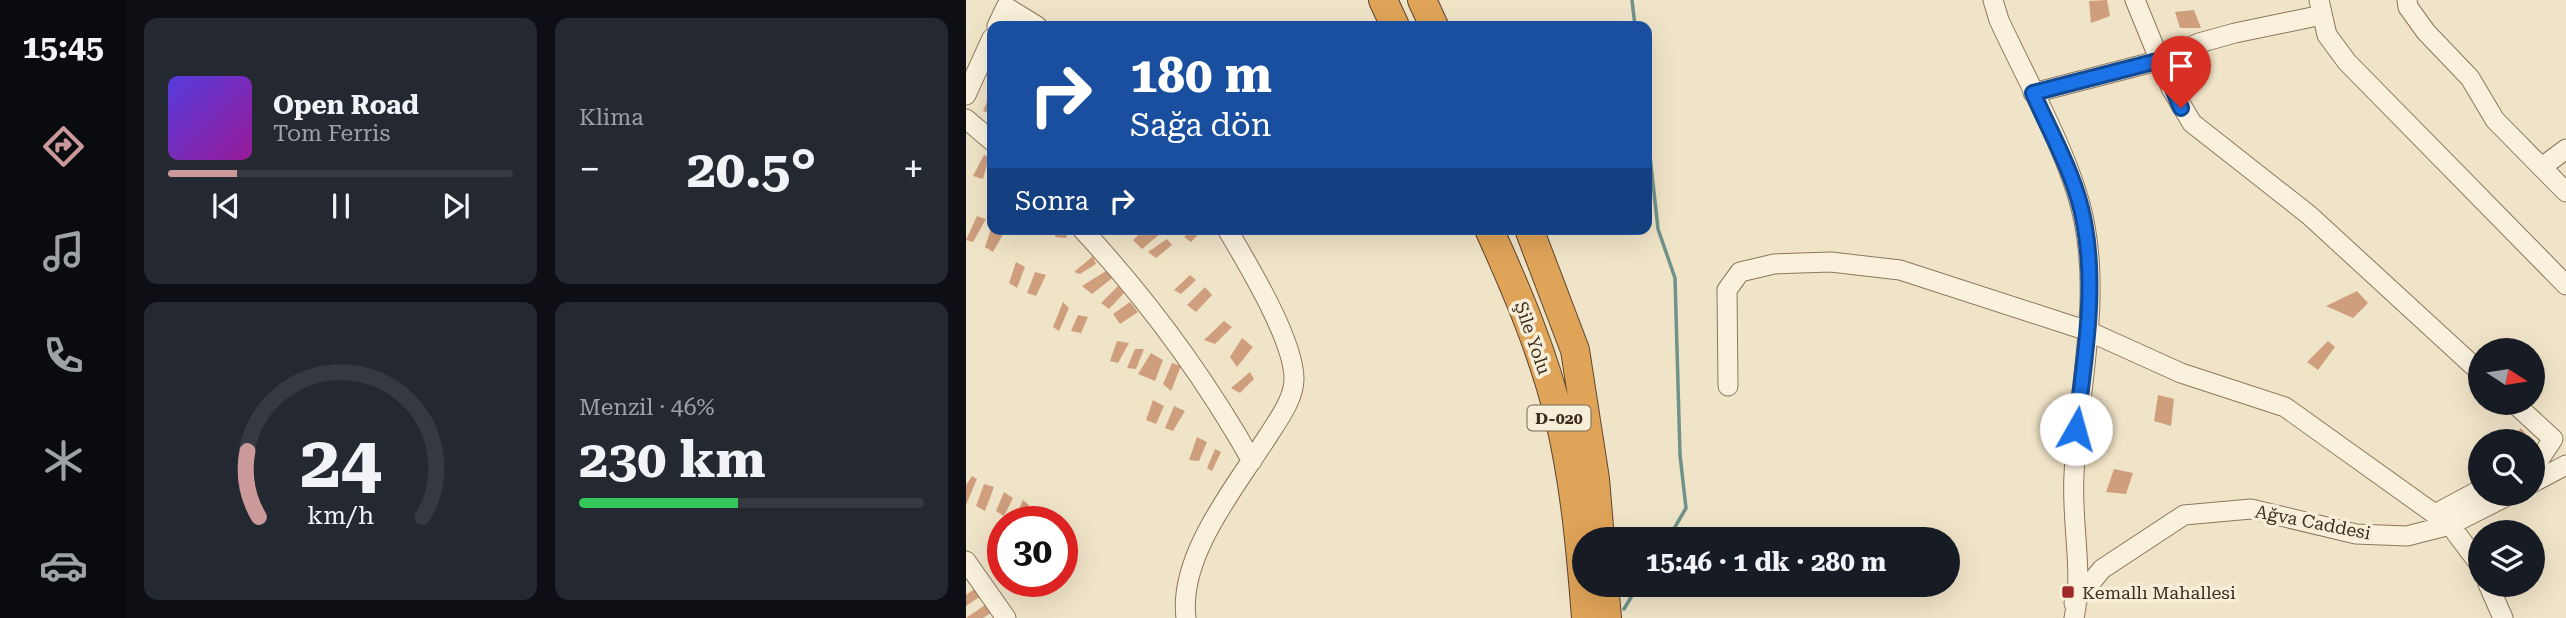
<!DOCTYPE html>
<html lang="tr">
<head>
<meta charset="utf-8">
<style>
	:root { --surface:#171b24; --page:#242831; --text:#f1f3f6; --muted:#9ea1a6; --line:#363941; --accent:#cc999b }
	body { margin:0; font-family:"Roboto Serif",serif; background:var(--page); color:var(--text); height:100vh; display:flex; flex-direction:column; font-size:26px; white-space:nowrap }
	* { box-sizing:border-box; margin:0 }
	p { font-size:23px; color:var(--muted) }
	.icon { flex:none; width:38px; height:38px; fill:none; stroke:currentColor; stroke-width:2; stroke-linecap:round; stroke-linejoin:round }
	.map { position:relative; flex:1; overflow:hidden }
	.side { display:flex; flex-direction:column; gap:18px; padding:18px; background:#0d0f14; width:840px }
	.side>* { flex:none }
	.top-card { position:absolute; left:21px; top:21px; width:665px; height:214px; border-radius:14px; box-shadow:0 7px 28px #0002; background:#1a4fa0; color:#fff; overflow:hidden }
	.needle { width:46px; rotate:102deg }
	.fabs { position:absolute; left:1502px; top:338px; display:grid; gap:14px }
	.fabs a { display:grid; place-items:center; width:77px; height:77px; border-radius:50%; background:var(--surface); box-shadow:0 7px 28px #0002; font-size:35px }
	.speed { position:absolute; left:21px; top:506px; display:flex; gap:14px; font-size:35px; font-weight:700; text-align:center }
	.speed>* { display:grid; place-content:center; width:91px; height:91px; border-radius:50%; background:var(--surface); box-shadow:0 7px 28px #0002; line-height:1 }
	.speed .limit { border:10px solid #d22; background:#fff; color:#111 }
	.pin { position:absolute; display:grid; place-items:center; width:60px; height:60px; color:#fff; margin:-72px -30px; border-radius:50% 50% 50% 0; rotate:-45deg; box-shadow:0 0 7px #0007 }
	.pin .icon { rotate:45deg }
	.me { position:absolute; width:77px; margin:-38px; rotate:7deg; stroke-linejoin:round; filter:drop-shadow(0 0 5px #0008) }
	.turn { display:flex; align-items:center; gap:24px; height:147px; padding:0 28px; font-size:32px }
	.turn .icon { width:91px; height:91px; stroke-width:2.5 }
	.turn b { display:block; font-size:49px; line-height:60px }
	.then { display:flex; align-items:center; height:66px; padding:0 28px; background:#0003; gap:14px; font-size:26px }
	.big { font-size:52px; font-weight:700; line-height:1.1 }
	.side .card { flex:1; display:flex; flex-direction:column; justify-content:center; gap:10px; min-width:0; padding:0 24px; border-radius:14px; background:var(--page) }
	.side .dial { align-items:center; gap:0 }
	.dial svg { height:182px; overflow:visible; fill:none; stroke:var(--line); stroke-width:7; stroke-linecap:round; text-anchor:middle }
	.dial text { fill:var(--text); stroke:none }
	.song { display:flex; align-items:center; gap:21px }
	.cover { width:84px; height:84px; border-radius:10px; background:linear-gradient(135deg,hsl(250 70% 55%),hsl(300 70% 35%)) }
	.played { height:7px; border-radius:4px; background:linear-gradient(90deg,var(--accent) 20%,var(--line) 20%) }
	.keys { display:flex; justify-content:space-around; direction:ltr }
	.heat { display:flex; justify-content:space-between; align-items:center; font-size:38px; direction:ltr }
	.charge { height:10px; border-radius:5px; background:linear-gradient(90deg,#34c759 46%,var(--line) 0) }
	.side .tiles { flex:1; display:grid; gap:18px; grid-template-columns:repeat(2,1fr) }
	.trip { position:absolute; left:606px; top:527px; width:388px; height:70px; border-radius:35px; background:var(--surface); box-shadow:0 7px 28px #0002; font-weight:700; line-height:70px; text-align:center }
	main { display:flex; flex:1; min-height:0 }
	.dock { display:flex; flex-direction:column; width:126px; justify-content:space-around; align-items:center; background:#090b0e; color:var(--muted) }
	.dock .icon { width:49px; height:49px }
	.dock .active { color:var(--accent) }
	.dock b { font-size:32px; color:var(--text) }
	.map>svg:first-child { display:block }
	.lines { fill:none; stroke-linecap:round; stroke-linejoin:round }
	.stream { stroke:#6f938a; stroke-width:3.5 }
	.building { fill:#cf9f7d }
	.minor-casing { stroke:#8d765c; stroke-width:21 }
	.highway-casing { stroke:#5b4430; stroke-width:30 }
	.minor { stroke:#faf1dc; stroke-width:19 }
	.highway { stroke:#e0a458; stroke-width:28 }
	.route-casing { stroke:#114b97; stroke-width:18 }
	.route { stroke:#1a73e8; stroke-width:12 }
	.poi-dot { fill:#9e2a2b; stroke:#f7eed8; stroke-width:2.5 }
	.labels { text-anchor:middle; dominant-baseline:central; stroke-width:7; stroke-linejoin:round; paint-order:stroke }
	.shield { fill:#f7eed8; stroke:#756857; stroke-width:2 }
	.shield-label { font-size:16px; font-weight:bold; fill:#3d2e20 }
	.street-label { font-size:18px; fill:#3d2e20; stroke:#f7eed8 }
	.poi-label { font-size:18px; fill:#3d2e20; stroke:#f7eed8; text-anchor:start }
</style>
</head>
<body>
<main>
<nav class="dock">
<b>15:45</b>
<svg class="icon active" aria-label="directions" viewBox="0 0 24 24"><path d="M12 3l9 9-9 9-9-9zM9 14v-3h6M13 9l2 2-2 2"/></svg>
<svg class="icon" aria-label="music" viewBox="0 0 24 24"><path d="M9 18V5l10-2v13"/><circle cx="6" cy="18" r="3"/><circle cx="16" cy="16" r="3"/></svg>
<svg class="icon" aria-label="phone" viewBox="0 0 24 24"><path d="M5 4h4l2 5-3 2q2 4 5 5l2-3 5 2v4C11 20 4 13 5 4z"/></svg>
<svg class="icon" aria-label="climate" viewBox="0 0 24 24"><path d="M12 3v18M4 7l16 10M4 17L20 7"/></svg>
<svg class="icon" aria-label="car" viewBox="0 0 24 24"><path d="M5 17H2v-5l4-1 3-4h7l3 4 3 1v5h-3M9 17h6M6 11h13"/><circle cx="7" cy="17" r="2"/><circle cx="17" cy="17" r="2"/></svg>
</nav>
<section class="side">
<div class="tiles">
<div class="card">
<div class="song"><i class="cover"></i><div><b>Open Road</b><p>Tom Ferris</p></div></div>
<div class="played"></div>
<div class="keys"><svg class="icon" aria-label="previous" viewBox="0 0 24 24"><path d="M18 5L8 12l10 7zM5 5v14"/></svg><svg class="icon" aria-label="pause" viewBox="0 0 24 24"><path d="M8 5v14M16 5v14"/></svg><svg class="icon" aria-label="next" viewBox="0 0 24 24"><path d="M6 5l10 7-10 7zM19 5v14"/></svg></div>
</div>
<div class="card"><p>Klima</p>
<div class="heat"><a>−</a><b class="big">20.5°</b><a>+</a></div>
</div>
<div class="card dial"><svg viewBox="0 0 100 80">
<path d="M14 69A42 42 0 1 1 86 69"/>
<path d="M14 69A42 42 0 0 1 9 40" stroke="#cc999b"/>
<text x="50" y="56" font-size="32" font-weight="700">24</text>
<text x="50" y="72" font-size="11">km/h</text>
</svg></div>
<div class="card"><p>Menzil · 46%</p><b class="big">230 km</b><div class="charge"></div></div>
</div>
</section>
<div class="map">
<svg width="1600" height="618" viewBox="0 0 1600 618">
	<rect width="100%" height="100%" fill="#f0e4c8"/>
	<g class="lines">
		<path class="stream" d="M 666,0 L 669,26
			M 681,129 L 692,229 L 709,278 L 714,455 L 720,508 L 702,539
			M 658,609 L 673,584"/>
	</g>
	<path class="building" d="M 1141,0 L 1144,16 L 1125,23 L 1123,1 Z
		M 1228,10 L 1235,28 L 1214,28 L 1209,12 Z
		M 26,90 L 26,114 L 17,111 Z
		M 18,155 L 23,157 L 17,179 L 7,176 Z
		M 11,216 L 20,219 L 7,242 L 0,240 Z
		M 25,229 L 40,229 L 27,252 L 19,247 Z
		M 91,229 L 103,229 L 100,238 L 89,237 Z
		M 179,229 L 188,229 L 194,234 L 176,249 L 167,240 Z
		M 226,229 L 237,229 L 225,242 L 218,237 Z
		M 201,239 L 206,245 L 190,258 L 182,252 Z
		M 127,256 L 130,264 L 114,274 L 108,272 Z
		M 50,262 L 59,267 L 51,288 L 43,283 Z
		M 140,271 L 149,276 L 126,294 L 116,286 Z
		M 69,272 L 80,275 L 70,296 L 61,293 Z
		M 224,275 L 230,280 L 215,294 L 208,290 Z
		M 152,286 L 158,293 L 143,309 L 135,303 Z
		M 239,287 L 246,295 L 230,312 L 221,305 Z
		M 1391,291 L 1402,303 L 1387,318 L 1360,306 Z
		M 97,302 L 103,308 L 93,331 L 87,327 Z
		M 164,302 L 172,312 L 154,324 L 147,314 Z
		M 112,315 L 122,317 L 115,333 L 105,331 Z
		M 258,321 L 266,327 L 249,344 L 238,340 Z
		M 276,338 L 287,347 L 271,367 L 264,357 Z
		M 151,341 L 163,343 L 152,363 L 144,361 Z
		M 1362,341 L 1369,347 L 1352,370 L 1341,362 Z
		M 169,349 L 178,349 L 170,369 L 161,368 Z
		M 185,353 L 197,360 L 189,381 L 172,374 Z
		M 206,363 L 215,366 L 205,391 L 197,384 Z
		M 284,372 L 288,379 L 274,393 L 265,388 Z
		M 1192,395 L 1208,399 L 1205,426 L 1188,421 Z
		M 187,400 L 198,406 L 190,424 L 180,420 Z
		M 208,406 L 219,411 L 207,431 L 199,428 Z
		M 1555,428 L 1565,441 L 1543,441 Z
		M 231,437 L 241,442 L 233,461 L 223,460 Z
		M 249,449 L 255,452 L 246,471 L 241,468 Z
		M 1148,469 L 1167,473 L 1160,494 L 1140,492 Z
		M 6,476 L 11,479 L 0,505 L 0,485 Z
		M 18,484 L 28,487 L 19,511 L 10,506 Z
		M 38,492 L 47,498 L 38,516 L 30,511 Z
		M 57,500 L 63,505 L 58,522 L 47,521 Z
		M 76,508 L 86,512 L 80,522 L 68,522 Z
		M 11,587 L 15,596 L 0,606 L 0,595 Z
		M 22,603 L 28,611 L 17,618 L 0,618 Z"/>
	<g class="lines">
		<g class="minor-casing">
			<path id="minor" d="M 1027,0 L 1033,20 C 1060,79 1106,159 1118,221 C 1135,304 1112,391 1108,475 C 1105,522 1118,572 1108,618
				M 1169,0 L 1205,88 L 1226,123 L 1343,215 L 1514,372
				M 1353,0 L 1361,35 L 1381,62 L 1600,285
				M 1441,0 L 1442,7 L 1460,32 L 1504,78 L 1529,120 L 1600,192
				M 31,26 L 40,7 L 71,26
				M 1067,93 L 1195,60 L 1233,43 L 1269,33 L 1356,15
				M 0,95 L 26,38
				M 0,119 L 26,141
				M 1576,167 L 1600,149
				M 116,229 C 181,299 239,378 286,461
				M 762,386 L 761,290 L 774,272 L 808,264 L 865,262 L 934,270 L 1122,331 L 1215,373 L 1319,407 L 1484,525 L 1514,565
				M 1547,402 L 1587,439 L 1575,457 L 1566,463
				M 1566,483 L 1600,465
				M 1469,514 L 1514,490
				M 0,561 L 40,618
				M 1522,584 L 1537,618
				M 1108,603 L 1136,569 L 1218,515 L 1285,509 L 1390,534 L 1441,536 L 1484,525 L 1545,494
				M 220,618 C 212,556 270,486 302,436 C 312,420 328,399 328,379 C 328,340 281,263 261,229"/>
		</g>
		<g class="highway-casing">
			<path id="highway" d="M 417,0 L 429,26
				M 456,0 L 468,26
				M 523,229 C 551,291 578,354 594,421 C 609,485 615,552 620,618
				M 563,229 L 609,350 L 629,479 L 634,539
				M 638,584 L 641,618"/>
		</g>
		<use href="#minor" class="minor"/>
		<use href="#highway" class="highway"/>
	</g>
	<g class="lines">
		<g class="route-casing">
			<path id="route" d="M 1110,429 C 1118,361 1131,290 1118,222 C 1110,177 1085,134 1067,93 L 1195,60 L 1215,108"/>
		</g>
		<use href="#route" class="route"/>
	</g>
	<rect class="poi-dot" x="1095" y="585" width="14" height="14" rx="3.5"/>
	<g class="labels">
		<rect class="shield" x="561.5" y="405.5" width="63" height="25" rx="5"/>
		<g class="shield-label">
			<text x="593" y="418">D-020</text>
		</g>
		<g class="street-label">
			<text transform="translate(567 338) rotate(71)">Şile Yolu</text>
			<text transform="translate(1347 522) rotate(11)">Ağva Caddesi</text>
		</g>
		<g class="poi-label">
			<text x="1116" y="592">Kemallı Mahallesi</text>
		</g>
	</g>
</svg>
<div class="fabs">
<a><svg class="needle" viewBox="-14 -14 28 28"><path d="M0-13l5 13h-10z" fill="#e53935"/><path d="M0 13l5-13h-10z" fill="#9ea1a6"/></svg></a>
<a><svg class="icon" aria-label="search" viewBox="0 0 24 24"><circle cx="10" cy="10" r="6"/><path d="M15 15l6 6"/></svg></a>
<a><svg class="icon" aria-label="layers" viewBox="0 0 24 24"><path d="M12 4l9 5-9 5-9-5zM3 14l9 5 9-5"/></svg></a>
</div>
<div class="speed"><div class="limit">30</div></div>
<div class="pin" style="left:1215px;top:108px;background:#d93025"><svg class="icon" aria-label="arrive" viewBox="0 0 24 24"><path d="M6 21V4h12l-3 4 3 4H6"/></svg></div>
<svg class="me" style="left:1110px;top:429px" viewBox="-20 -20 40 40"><circle r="19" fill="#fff"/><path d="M0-13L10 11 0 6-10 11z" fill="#1a73e8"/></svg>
<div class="trip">15:46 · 1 dk · 280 m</div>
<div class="top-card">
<div class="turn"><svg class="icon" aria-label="right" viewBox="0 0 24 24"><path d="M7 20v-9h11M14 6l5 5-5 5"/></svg><div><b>180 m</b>Sağa dön</div></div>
<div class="then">Sonra<svg class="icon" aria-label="right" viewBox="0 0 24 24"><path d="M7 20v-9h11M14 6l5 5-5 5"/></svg></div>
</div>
</div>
</main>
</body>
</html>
